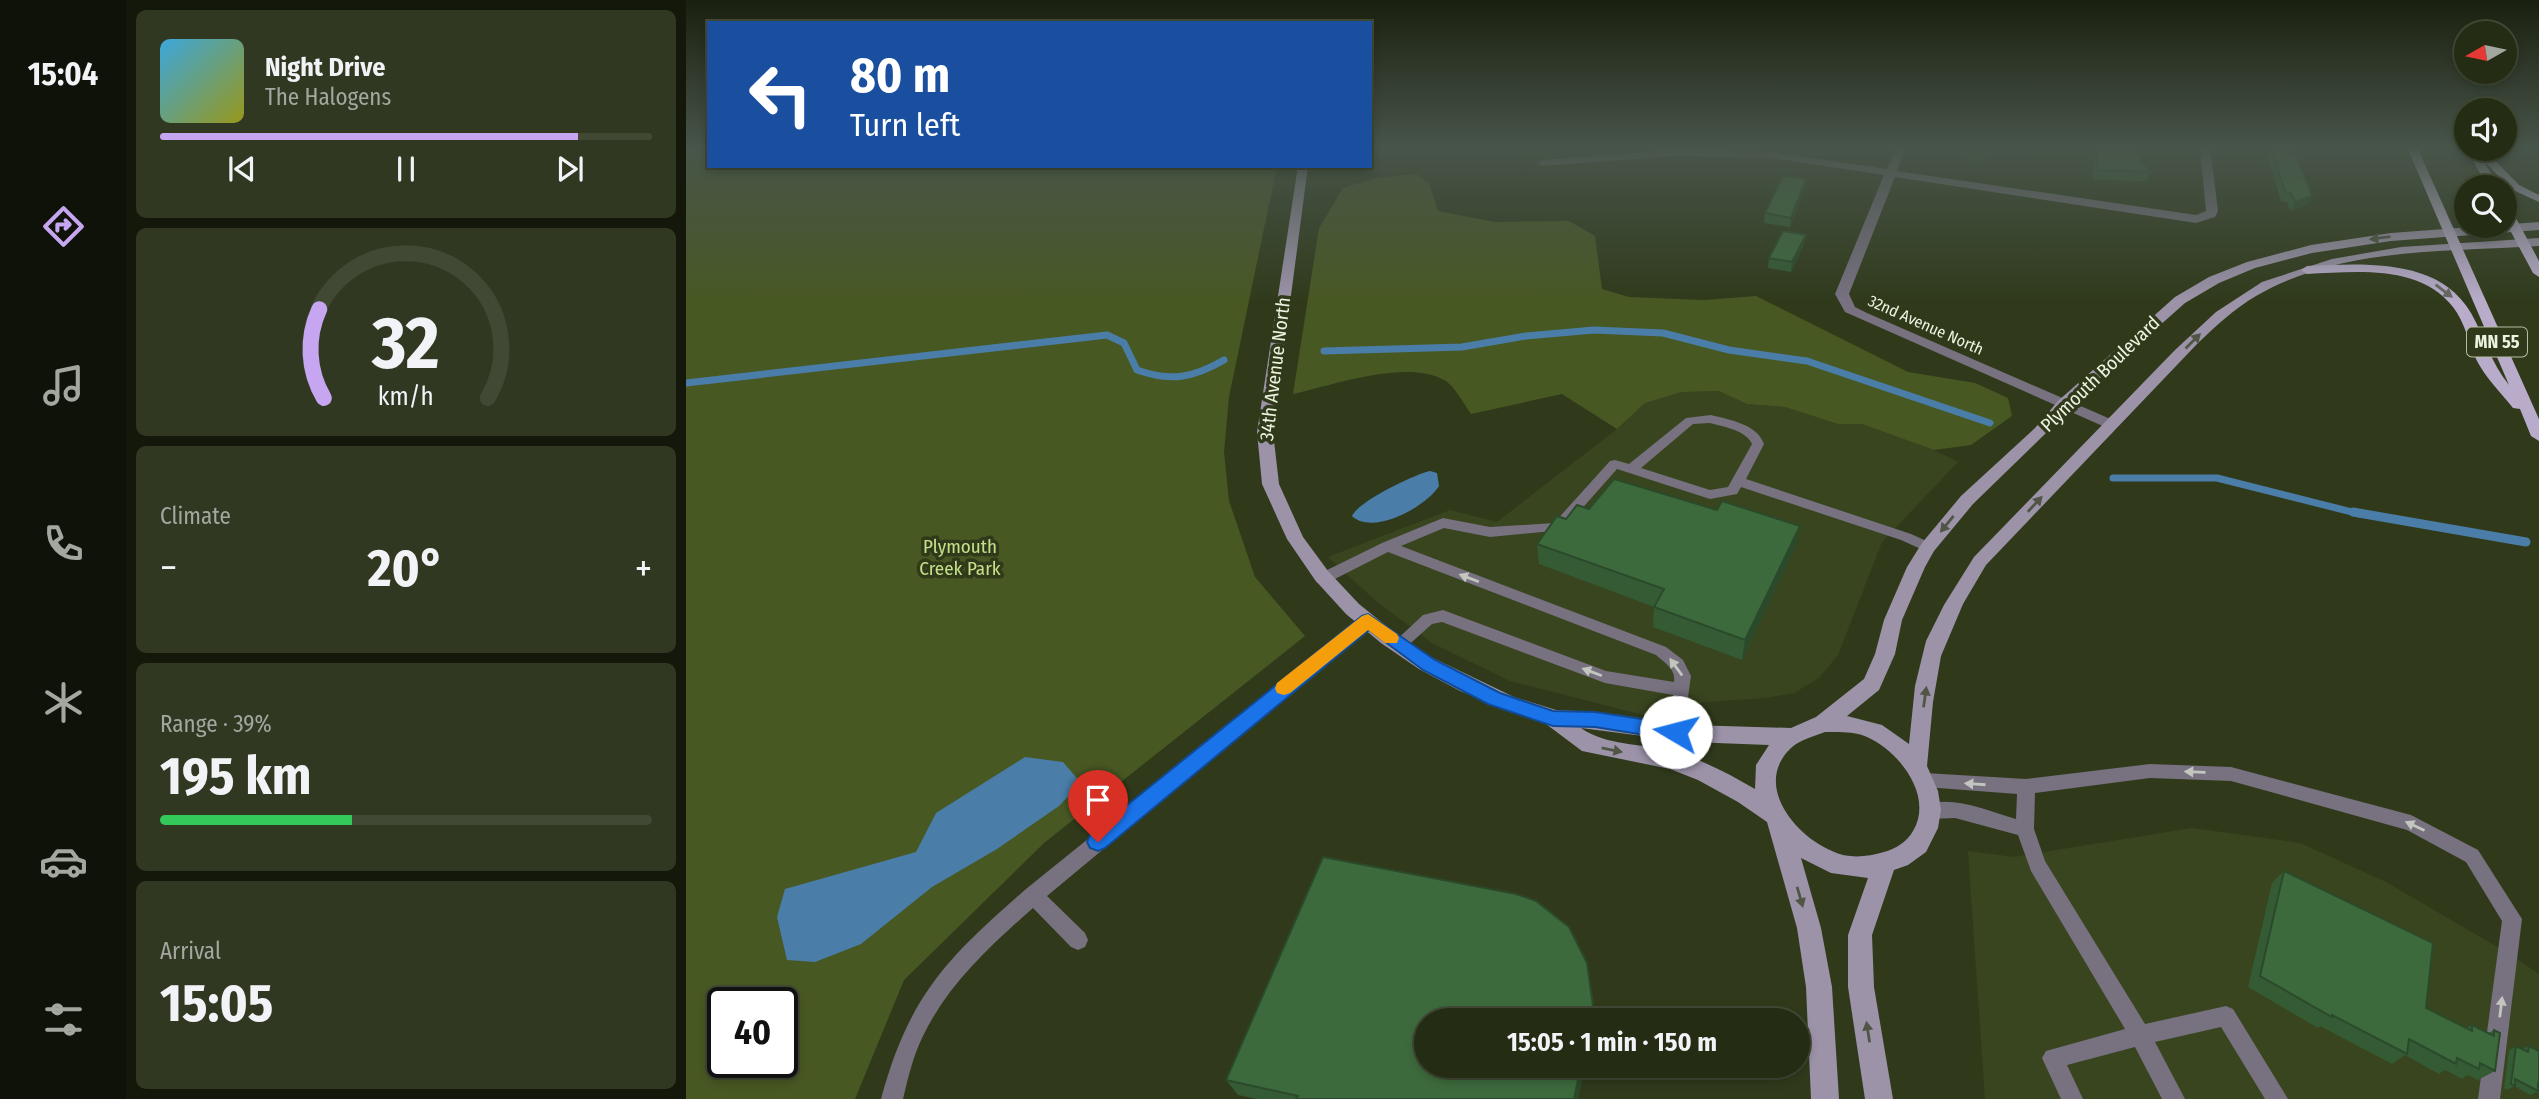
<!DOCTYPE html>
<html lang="en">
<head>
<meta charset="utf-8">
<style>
	:root { --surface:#242c14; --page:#303822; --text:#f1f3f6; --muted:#a3a7a0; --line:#414834; --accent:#c6a6f0 }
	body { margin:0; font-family:"Fira Sans Condensed",sans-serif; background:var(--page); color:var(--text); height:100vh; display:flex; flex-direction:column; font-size:26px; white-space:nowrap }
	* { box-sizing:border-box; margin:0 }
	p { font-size:23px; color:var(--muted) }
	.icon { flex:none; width:38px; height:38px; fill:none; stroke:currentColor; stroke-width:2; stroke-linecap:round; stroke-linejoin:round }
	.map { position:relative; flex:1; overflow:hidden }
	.side { display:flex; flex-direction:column; gap:10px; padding:10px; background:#14180b; width:560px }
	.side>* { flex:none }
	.guide { position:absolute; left:21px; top:21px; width:665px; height:147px; border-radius:0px; box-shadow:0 4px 10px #0003,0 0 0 2px var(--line); background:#1a4fa0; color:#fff; overflow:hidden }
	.needle { width:46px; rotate:261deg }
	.controls { position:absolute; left:1768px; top:21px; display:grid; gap:14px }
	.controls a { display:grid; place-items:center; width:63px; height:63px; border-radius:50%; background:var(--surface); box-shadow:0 4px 10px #0003,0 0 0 2px var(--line); font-size:35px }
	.speed { position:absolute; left:21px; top:987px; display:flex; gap:14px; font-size:35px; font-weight:700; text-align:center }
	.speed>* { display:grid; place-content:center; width:91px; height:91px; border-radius:50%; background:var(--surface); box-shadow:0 4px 10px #0003,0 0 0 2px var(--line); line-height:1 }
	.speed .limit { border:4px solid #111; border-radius:10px; background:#fff; color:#111 }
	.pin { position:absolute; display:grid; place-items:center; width:60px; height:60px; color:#fff; margin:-72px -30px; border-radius:50% 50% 50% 0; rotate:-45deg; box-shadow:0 0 7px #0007 }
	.pin .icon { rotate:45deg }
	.me { position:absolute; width:77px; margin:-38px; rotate:278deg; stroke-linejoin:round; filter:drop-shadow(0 0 5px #0008) }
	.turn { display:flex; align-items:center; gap:24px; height:147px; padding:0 28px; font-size:32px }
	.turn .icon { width:91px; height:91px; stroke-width:2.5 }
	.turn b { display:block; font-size:49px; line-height:60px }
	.big { font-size:52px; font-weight:700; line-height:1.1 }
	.side .tile { flex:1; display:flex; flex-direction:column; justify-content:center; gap:10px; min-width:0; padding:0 24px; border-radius:10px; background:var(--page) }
	.side .dial { align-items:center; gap:0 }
	.dial svg { height:182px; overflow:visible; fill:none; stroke:var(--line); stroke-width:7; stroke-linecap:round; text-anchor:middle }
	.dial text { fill:var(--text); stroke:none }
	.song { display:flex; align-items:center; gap:21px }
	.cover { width:84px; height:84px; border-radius:10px; background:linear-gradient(135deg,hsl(200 70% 55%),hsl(60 70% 35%)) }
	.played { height:7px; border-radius:4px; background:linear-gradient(90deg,var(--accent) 85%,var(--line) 85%) }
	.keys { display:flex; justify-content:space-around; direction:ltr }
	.heat { display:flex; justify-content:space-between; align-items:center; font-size:38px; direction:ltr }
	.charge { height:10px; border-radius:5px; background:linear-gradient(90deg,#34c759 39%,var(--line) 0) }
	.trip { position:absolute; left:728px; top:1008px; width:396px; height:70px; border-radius:35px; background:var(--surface); box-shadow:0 4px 10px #0003,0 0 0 2px var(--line); font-weight:700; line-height:70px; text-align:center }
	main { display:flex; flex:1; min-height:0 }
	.dock { display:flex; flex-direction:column; width:126px; justify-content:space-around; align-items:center; background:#0e1208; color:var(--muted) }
	.dock .icon { width:49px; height:49px }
	.dock .current { color:var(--accent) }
	.dock b { font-size:32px; color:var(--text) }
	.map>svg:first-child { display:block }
	.built { fill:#39451f }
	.green { fill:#485823; fill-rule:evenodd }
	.water { fill:#4a7ea8 }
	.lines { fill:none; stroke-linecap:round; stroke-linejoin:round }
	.stream-far1 { stroke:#4a7ea8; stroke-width:7 }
	.stream { stroke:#4a7ea8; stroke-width:9 }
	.lane { fill:#777180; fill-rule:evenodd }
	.street { fill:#777180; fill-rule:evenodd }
	.secondary { fill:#9c93a9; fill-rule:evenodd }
	.primary { fill:#b8acca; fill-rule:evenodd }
	.wall { fill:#345b34 }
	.shaded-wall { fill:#2b4a2b }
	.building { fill:#3d6a3d; stroke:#2b4a2b; stroke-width:2 }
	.oneway { fill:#505546 }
	.oneway2 { fill:#666861 }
	.oneway3 { fill:#c3c6be }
	.route { fill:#1a73e8; stroke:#114b97; stroke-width:2 }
	.slow { fill:#f59e0b }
	.labels { text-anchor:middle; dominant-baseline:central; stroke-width:7; stroke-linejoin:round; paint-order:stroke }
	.far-street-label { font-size:16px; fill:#ecf3e0; stroke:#303a1b }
	.shield { fill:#303a1b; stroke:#b4bca5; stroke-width:2 }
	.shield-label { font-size:18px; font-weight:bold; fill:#ecf3e0 }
	.street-label { font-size:19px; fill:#ecf3e0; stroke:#303a1b }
	.park-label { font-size:19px; fill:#c3e089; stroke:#303a1b }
</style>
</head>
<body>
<main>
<nav class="dock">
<b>15:04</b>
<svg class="icon current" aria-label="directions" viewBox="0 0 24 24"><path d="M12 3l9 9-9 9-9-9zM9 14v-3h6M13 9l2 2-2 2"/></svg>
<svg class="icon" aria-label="music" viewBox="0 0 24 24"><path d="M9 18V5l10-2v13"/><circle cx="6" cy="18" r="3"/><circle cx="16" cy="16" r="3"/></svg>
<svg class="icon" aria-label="phone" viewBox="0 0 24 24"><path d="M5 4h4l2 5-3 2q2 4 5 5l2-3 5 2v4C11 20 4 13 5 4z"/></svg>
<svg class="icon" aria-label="climate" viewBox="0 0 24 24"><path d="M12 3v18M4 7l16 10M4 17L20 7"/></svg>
<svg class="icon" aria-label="car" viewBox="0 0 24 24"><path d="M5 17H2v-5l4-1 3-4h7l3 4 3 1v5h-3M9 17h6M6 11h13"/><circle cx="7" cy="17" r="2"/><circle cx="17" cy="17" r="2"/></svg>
<svg class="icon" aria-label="filters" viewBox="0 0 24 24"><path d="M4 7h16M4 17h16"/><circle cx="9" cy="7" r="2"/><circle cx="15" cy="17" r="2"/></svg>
</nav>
<section class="side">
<div class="tile">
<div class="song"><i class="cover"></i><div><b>Night Drive</b><p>The Halogens</p></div></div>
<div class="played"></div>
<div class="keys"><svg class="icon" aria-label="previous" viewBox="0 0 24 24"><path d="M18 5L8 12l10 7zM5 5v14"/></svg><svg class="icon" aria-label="pause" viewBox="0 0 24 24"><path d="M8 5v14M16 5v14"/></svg><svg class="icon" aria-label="next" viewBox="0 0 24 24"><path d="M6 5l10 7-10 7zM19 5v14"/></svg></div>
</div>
<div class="tile dial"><svg viewBox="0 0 100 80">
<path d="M14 69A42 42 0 1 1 86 69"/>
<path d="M14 69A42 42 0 0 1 12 30" stroke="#c6a6f0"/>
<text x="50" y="56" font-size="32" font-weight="700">32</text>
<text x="50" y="72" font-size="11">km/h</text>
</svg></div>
<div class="tile"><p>Climate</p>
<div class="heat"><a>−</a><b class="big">20°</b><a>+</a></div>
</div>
<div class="tile"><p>Range · 39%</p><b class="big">195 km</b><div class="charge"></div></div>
<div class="tile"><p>Arrival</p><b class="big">15:05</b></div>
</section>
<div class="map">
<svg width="1853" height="1099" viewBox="0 0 1853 1099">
	<rect width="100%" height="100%" fill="#303a1b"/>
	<path class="built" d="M 1033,391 L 1061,404 L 1099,407 L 1152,424 L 1176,424 L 1248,450 L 1272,462 L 1196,542 L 1152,655 L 1133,678 L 1108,693 L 1079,698 L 1020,702 L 965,717 L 824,681 L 746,643 L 690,601 L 642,557 L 764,510 L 811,522 L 931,429 L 959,403 L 996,392 Z
		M 1506,828 L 1614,843 L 1700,882 L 1825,955 L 1853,974 L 1853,1099 L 1299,1099 L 1282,851 L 1328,857 Z"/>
	<path class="green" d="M 0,147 L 23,147 L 23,166 L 591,166 L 543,397 L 538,452 L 543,501 L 569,577 L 619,636 L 358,843 L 218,980 L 169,1099 L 0,1099 ZM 37,1003 L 96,1003 L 96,1062 L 37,1062 Z
		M 730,174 L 743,183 L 752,211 L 809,222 L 883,221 L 909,236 L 916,289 L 943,297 L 1018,300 L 1070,296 L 1222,372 L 1289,383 L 1322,398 L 1326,416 L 1285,445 L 1248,450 L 1176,424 L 1152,424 L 1099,407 L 1061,404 L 1033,391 L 996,392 L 959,403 L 931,429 L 876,394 L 785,414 C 778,404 768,385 758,380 C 721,359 647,385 607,394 L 633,228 L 657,188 L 690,178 Z"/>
	<path class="water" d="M 744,471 L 751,473 L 753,486 C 740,507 687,536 666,516 C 673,501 727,475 744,471 Z
		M 339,757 L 377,762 L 395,783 L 373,806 L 311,849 L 246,887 L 175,944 L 129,962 L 101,960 L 91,917 L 99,889 L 230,852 L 250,813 Z"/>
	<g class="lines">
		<path class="stream-far1" d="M 638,351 L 776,347 L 840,336 L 908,330 L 977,333 L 1043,350 L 1121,361 L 1304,423
			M 0,383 L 421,335 L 438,343 L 451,370 C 485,382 507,378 538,360
			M 1427,478 L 1531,478 L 1674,514"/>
		<path class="stream" d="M 1667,512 L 1840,542"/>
		<path class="lane" d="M 1025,415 C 1044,420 1071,424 1078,444 L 1060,479 L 1225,534 L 1247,544 L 1249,547 L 1247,550 L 1237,550 L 1215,540 L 1055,487 L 1051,494 L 1024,499 L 931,469 L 877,530 L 804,537 L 758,528 L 715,546 L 980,647 L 997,660 L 1005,676 L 996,737 L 990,739 L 984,737 L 982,732 L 987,695 L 919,683 L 756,622 L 746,624 L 718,649 L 708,649 L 705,645 L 737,615 L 757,610 L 920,671 L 988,682 C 990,669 979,663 970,655 L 702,552 L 641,583 L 631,583 L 629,579 L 631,575 L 696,543 L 757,518 L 804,527 L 868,523 L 924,461 L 929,460 L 943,464 L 1000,418 ZM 1024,423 C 1038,427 1060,430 1066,444 L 1042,487 L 1024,490 L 955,468 L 1007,424 Z
			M 682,615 L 687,617 L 689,621 L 687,625 L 361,896 L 399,933 L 402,940 L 399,947 L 392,950 L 385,947 L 347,908 C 304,946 261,985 236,1038 C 227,1057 222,1078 217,1099 L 195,1099 C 223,995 262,957 340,889 L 677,617 Z
			M 1464,764 L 1545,767 L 1725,815 L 1792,850 L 1836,919 L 1814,1099 L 1792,1099 L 1816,921 L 1780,862 L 1721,830 L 1545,781 L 1464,778 L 1349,793 L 1348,829 L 1359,861 L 1459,1024 L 1540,1006 L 1547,1009 L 1602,1099 L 1579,1099 L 1535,1027 L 1469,1042 L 1499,1099 L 1476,1099 L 1449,1047 L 1381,1065 L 1397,1099 L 1375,1099 L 1356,1058 L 1360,1051 L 1439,1029 L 1345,871 L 1332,835 L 1269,818 L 1244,819 L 1238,817 L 1235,811 L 1238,805 C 1267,795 1302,811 1330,819 L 1331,794 L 1239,787 L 1233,785 L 1230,780 L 1233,775 L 1239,773 L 1340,779 Z"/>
		<path class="street" d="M 1210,147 L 1220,147 L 1211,171 L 1510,215 L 1520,211 L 1514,147 L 1524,147 L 1532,211 L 1529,217 L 1510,223 L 1209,177 L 1163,294 L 1169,307 L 1181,313 L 1429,421 L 1432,424 L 1429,427 L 1419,427 L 1159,312 L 1149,294 L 1198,175 L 1086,158 L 988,156 L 856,166 L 851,163 L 856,160 L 988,150 L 1086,152 L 1201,169 Z"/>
		<path class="secondary" d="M 612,166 L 622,166 L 587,432 L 593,484 L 617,537 L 642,571 L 673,604 L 709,633 L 747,658 L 828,697 L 870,710 L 911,712 L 1004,725 L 1105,728 L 1130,717 L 1178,679 L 1189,654 L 1198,620 L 1221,567 L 1236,543 L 1275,496 L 1349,428 L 1372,401 L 1489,297 L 1523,277 L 1561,262 L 1625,245 L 1705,233 L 1853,222 L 1853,230 L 1705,241 L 1626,253 L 1569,268 L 1533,283 L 1499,303 L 1382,407 L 1359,434 L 1287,504 L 1248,551 L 1239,567 L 1216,620 L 1209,654 L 1193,690 L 1161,716 L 1196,725 L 1223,744 L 1229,686 L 1240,641 L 1258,605 L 1288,557 L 1489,350 L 1530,312 L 1576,282 L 1646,259 L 1715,247 L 1853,238 L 1853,246 C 1759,252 1654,247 1570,296 C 1548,309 1530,326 1512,343 L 1300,565 L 1277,604 L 1255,656 L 1247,702 L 1241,766 L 1252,791 L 1255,810 L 1252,828 L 1240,852 L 1222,865 L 1208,870 L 1186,935 L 1188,987 L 1207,1099 L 1179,1099 L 1162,987 L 1162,935 L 1182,878 L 1145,873 L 1115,858 L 1135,928 L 1146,987 L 1153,1099 L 1125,1099 L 1120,987 L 1111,928 L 1081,822 L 1052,802 L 1012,780 L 984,769 L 896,751 L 860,724 L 774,691 L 733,669 L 695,643 L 660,614 L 629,580 L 601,539 L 576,484 L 571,432 ZM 895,728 L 1004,742 L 1083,745 L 1070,765 L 1069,789 C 1043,774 1014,758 984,751 C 955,743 920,746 895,728 ZM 1139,732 C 1152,732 1168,731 1181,737 C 1213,751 1248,796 1227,831 C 1221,842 1209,849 1198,852 C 1181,857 1162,859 1146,851 C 1108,835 1067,784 1105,748 C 1113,740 1129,736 1139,732 Z"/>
		<path class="primary" d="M 1721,147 L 1731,147 L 1853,419 L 1853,441 L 1845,436 L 1834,409 L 1827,408 C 1815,393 1800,378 1791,361 C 1783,344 1779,322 1767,307 C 1733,264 1670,272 1621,274 L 1615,270 L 1621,266 C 1677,264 1752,257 1785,313 C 1799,338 1805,363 1823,385 Z
			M 1787,149 L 1798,149 L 1833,185 L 1853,195 L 1853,202 L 1825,189 L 1797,160 L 1813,187 L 1802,187 L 1783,154 L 1788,151 Z
			M 1818,204 L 1824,207 L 1853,261 L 1853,277 L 1847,273 L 1818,219 Z"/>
	</g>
	<path class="wall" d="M 1278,147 L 1301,147 L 1298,162 L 1276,156 Z
		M 1408,147 L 1446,147 L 1464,172 L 1461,181 L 1407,180 Z
		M 1580,147 L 1607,147 L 1626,196 L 1621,205 L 1604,211 L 1601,202 L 1595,201 L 1582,158 L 1583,154 Z
		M 1119,188 L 1104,227 L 1078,223 L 1079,213 Z
		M 1118,245 L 1105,272 L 1082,268 L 1083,258 Z
		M 903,509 L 1110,546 L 1056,660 L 967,627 L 968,607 L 853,564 L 851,544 Z
		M 637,857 L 830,894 L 850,901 L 883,927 L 901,963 L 907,1005 L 908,1020 L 740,1020 L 740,1066 L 899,1066 L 892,1099 L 571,1099 L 552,1095 L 540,1080 Z
		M 1598,871 L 1740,1008 L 1780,1028 L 1786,1025 L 1803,1033 L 1808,1030 L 1809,1071 L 1792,1080 L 1782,1075 L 1776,1079 L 1759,1070 L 1753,1074 L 1719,1055 L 1706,1064 L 1634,1026 L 1632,1028 L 1562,987 L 1586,883 Z
		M 1830,1046 L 1836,1049 L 1843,1046 L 1853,1051 L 1853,1093 L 1851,1092 L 1844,1095 L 1828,1086 L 1821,1090 L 1818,1088 L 1823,1050 Z"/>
	<path class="shaded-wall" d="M 0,147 L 23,147 L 23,148 L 0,150 Z
		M 1120,179 L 1119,188 L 1104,227 L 1105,218 Z
		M 1626,196 L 1621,205 L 1604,211 L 1609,202 Z
		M 1120,235 L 1118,245 L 1105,272 L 1106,262 Z
		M 1114,526 L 1110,546 L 1056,660 L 1059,640 Z
		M 907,1005 L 908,1020 L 904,1020 Z
		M 895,1066 L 899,1066 L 892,1099 L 888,1099 Z"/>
	<path class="building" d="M 1280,147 L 1301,147 L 1300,153 Z
		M 1411,147 L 1446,147 L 1464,172 L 1410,170 Z
		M 1588,147 L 1607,147 L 1626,196 L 1609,202 L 1605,193 L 1599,192 L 1586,149 L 1588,149 Z
		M 1097,176 L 1120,179 L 1105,218 L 1079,213 Z
		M 1097,231 L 1120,235 L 1106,262 L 1083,258 Z
		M 928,479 L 1031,510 L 1036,501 L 1114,526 L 1059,640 L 968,607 L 978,589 L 851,544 L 871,516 L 880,519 L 891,505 L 903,509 Z
		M 637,857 L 830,894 L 850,901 L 883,927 L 901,963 L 907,1005 L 904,1020 L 740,1020 L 740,1066 L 895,1066 L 888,1099 L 610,1099 L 612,1096 L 540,1080 Z
		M 1598,871 L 1747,943 L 1740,1008 L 1786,1031 L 1786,1025 L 1808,1036 L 1808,1030 L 1814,1033 L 1809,1071 L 1794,1063 L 1793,1069 L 1771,1058 L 1770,1064 L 1723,1039 L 1721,1054 L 1646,1015 L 1646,1017 L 1574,976 Z
		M 1830,1046 L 1842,1052 L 1843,1046 L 1853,1051 L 1853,1085 L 1852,1084 L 1852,1091 L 1829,1079 L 1829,1086 L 1825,1084 Z"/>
	<defs><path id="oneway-solid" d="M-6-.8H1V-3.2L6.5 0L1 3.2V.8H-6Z" transform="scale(1.75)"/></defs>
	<g class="oneway">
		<use href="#oneway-solid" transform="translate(1694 238) rotate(173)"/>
		<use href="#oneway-solid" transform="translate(1507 341) rotate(-45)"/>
		<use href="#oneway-solid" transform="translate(1349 504) rotate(-47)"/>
		<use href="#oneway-solid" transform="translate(1261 524) rotate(129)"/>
		<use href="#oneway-solid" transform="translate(1239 697) rotate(-82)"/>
		<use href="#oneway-solid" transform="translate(926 750) rotate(11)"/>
		<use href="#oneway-solid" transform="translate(1114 897) rotate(74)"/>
		<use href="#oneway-solid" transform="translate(1182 1032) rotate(-99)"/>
	</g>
	<use class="oneway2" href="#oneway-solid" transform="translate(1758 291) rotate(37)"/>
	<g class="oneway3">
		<use href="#oneway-solid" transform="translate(783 578) rotate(-159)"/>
		<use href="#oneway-solid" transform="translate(990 667) rotate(-126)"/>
		<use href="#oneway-solid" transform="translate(906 672) rotate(-159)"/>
		<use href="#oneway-solid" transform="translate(1509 772) rotate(-178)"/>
		<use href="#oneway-solid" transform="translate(1289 784) rotate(-176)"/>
		<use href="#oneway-solid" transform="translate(1729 826) rotate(-155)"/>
		<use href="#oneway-solid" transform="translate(1815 1007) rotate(-83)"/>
	</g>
	<linearGradient id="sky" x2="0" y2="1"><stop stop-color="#1a200f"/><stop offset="0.49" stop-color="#48554a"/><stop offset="1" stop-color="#48554a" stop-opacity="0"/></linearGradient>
	<rect width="1853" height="301" fill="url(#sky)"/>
	<path class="route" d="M 682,614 L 749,660 L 814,693 L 867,711 L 909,712 L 990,724 L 997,726 L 1000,732 L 997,737 L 990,740 L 909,727 L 867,726 L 802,704 L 737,670 L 683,630 L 419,848 L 412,851 L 404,848 L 401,842 L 404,835 L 676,616 Z"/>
	<path class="slow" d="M 682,614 L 711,634 L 713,638 L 711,643 L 699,643 L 682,630 L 604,693 L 598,695 L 591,693 L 589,688 L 591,683 L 676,616 Z"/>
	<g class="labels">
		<g class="far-street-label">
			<text transform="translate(1240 325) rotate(24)">32nd Avenue North</text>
		</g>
		<rect class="shield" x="1781" y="327.5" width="60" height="29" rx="5"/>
		<g class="shield-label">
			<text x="1811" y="342">MN 55</text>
		</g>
		<g class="street-label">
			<text transform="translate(589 369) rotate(-83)">34th Avenue North</text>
			<text transform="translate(1414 374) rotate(-44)">Plymouth Boulevard</text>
		</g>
		<g class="park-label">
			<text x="274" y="546">Plymouth<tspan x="274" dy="22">Creek Park</tspan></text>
		</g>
	</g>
</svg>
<div class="controls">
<a><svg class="needle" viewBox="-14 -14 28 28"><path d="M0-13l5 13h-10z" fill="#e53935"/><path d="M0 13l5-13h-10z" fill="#a3a7a0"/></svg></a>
<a><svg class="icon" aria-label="sound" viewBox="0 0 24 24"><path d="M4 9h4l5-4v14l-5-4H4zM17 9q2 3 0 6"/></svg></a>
<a><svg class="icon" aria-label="search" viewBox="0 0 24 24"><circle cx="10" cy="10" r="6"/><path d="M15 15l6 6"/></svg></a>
</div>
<div class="speed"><div class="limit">40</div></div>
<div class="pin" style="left:412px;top:842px;background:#d93025"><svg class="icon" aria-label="arrive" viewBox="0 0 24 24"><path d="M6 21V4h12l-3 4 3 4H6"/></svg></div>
<svg class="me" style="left:990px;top:732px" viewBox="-20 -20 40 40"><circle r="19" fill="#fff"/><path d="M0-13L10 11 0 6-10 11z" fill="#1a73e8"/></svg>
<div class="trip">15:05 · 1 min · 150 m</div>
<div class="guide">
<div class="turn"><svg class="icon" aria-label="left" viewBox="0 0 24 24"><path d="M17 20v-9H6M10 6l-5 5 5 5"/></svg><div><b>80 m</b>Turn left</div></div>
</div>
</div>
</main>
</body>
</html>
